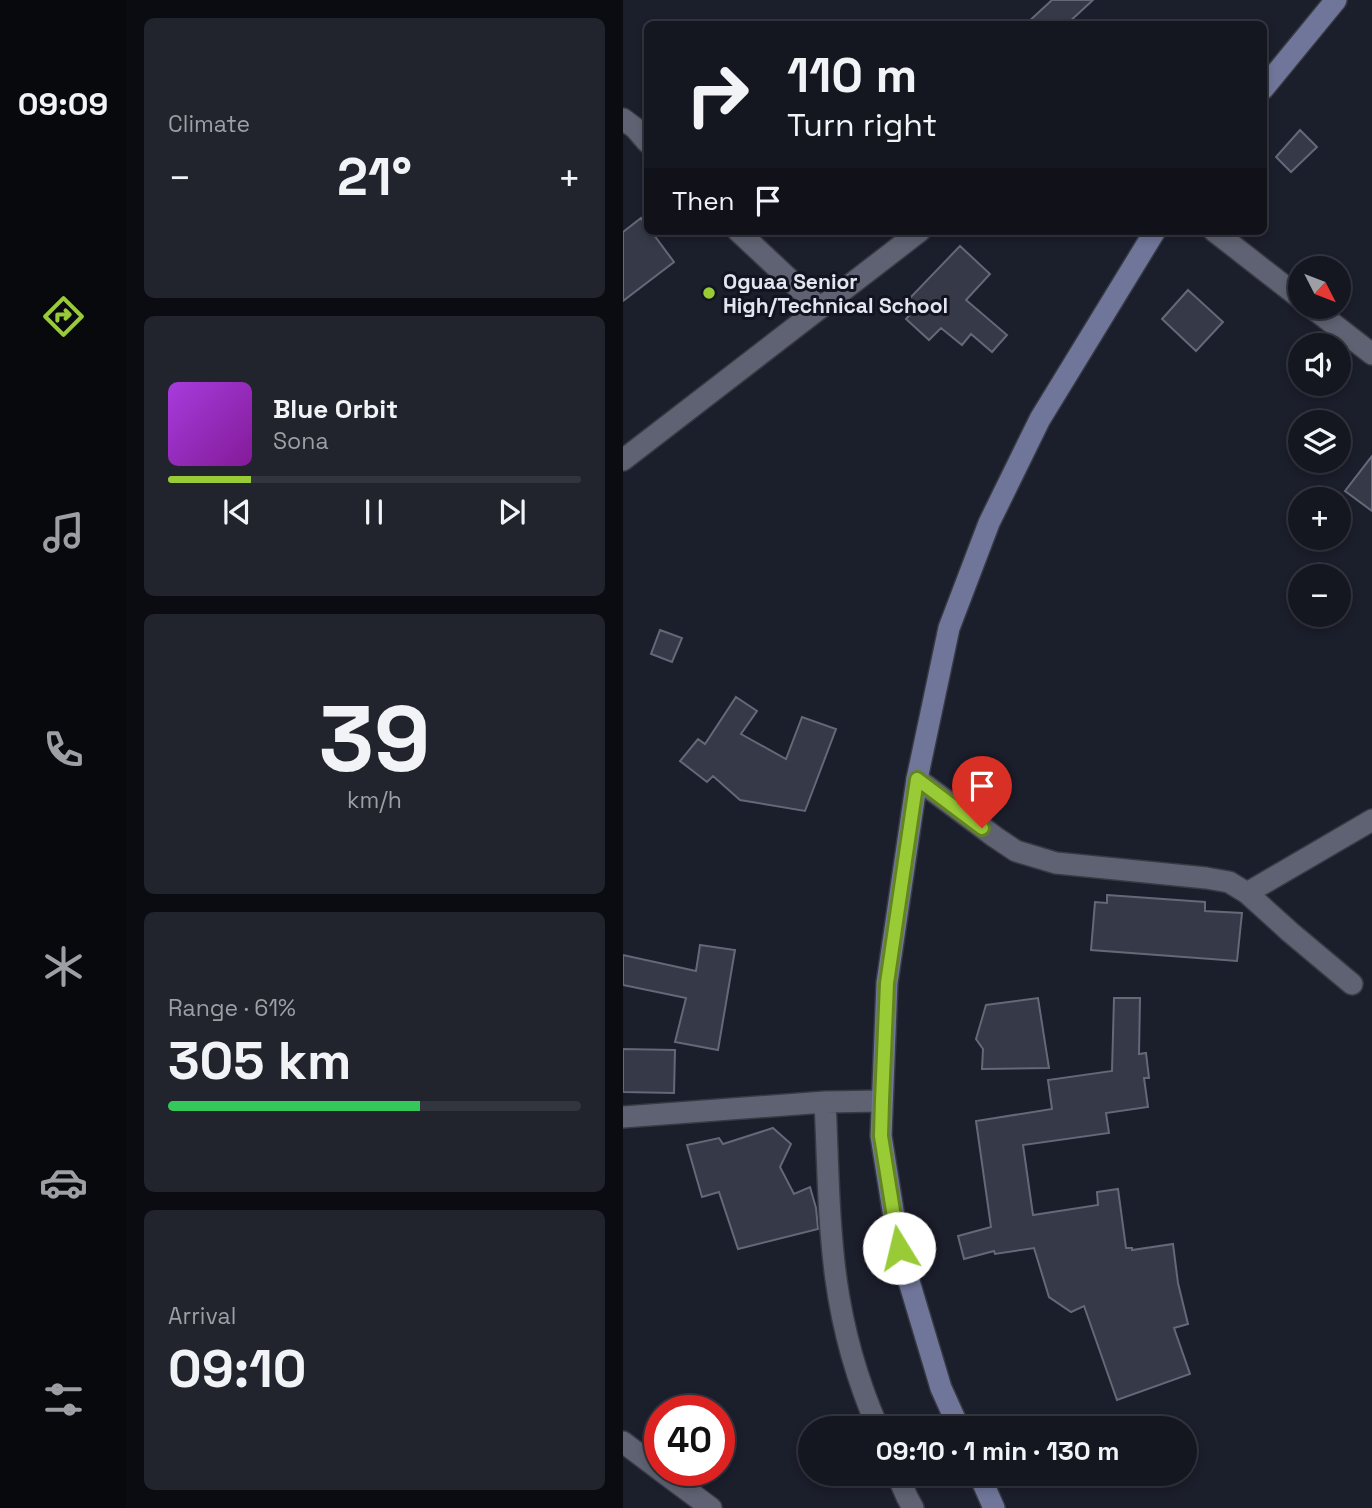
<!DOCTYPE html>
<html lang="en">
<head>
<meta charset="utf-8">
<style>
	:root { --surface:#141620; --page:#21232d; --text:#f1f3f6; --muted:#9d9fa5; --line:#33353e; --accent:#98cb36 }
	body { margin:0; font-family:"Space Grotesk",sans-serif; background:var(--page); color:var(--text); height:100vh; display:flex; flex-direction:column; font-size:26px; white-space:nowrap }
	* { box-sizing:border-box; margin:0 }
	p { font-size:23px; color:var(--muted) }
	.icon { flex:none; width:38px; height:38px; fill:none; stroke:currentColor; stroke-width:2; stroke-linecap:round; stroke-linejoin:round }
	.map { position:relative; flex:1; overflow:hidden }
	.panel { display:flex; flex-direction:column; gap:18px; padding:18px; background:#0b0c12; width:497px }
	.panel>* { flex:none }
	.banner { position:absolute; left:21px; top:21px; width:623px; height:214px; border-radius:10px; box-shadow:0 4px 10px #0003,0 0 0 2px var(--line); background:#141620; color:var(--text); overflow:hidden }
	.needle { width:46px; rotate:132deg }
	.fabs { position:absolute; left:665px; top:256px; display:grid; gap:14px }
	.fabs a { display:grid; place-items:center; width:63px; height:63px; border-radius:50%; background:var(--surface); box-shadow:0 4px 10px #0003,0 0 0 2px var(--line); font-size:35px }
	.speed { position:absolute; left:21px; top:1395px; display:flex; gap:14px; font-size:35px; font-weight:700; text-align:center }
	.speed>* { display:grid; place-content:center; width:91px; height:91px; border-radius:50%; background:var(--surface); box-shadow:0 4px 10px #0003,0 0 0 2px var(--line); line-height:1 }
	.speed .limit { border:10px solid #d22; background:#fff; color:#111 }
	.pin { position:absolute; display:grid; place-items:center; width:60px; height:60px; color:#fff; margin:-72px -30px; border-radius:50% 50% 50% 0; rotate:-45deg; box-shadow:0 0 7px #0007 }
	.pin .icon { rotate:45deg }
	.me { position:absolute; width:77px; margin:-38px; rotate:351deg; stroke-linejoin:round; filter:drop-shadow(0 0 5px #0008) }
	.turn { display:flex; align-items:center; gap:24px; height:147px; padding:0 28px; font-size:32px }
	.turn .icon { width:91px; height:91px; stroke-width:2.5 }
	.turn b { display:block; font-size:49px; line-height:60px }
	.then { display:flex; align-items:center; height:66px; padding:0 28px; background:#0003; gap:14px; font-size:26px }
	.big { font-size:52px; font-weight:800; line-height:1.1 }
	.panel .tile { flex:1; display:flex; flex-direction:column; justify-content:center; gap:10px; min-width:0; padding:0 24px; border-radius:10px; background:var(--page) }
	.panel .dial { align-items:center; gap:0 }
	.dial b { font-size:91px; line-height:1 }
	.song { display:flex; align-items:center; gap:21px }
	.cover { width:84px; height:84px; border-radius:10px; background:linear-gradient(135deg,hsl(280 70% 55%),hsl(290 70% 35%)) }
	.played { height:7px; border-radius:4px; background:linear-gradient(90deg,var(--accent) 20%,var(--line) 20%) }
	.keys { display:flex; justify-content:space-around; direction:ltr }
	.heat { display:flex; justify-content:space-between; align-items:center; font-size:38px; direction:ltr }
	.charge { height:10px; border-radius:5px; background:linear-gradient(90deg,#34c759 61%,var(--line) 0) }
	.trip { position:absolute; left:175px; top:1416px; width:399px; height:70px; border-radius:35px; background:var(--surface); box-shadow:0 4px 10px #0003,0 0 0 2px var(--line); font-weight:800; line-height:70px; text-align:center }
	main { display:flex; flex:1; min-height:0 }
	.dock { display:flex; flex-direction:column; width:126px; justify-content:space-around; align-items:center; background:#08090d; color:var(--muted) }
	.dock .icon { width:49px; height:49px }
	.dock .on { color:var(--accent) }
	.dock b { font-size:32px; color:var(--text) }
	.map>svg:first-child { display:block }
	.building { fill:#363948; stroke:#646878; stroke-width:2 }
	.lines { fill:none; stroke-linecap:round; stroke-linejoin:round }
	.street-casing { stroke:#373943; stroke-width:24 }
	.secondary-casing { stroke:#373943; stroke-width:24 }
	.street { stroke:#5f6272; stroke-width:21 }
	.secondary { stroke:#70769a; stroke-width:21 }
	.route-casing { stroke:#638423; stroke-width:18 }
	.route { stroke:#98cb36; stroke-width:12 }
	.poi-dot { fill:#98cb36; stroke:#121421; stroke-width:2.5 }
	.labels { text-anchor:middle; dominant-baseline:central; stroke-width:6; stroke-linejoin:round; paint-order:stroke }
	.poi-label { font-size:21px; font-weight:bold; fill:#e4e6ef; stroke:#121421; text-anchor:start }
</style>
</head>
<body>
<main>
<nav class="dock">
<b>09:09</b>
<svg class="icon on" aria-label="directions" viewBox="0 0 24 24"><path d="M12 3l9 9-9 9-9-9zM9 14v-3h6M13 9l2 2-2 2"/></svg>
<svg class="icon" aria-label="music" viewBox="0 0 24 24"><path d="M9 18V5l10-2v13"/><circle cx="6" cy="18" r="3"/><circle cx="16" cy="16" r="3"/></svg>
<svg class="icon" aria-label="phone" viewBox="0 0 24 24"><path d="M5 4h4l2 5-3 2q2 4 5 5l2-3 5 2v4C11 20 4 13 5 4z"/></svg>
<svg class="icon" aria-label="climate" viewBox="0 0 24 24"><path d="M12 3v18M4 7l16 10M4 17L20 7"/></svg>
<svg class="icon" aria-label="car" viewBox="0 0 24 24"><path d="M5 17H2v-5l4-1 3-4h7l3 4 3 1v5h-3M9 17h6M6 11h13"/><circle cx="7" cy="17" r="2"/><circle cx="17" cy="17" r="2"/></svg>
<svg class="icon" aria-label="filters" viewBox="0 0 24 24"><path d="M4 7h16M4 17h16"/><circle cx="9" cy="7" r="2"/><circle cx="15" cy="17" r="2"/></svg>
</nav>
<section class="panel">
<div class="tile"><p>Climate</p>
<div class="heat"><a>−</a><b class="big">21°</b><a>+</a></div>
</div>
<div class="tile">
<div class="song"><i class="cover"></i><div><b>Blue Orbit</b><p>Sona</p></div></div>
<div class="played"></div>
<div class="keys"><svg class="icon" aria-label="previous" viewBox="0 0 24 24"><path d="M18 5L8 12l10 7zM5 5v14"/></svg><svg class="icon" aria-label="pause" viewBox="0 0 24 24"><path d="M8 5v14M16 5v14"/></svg><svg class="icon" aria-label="next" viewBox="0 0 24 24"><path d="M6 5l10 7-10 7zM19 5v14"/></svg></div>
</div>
<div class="tile dial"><b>39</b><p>km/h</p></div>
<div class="tile"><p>Range · 61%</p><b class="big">305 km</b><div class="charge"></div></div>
<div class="tile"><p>Arrival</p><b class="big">09:10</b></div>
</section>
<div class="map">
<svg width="749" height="1508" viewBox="0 0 749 1508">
	<rect width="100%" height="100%" fill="#1b1e2b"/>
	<path class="building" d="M 429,0 L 470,0 L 444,24 L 403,24 Z
		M 677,130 L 694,147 L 668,172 L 653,157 Z
		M 18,218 L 24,227 L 24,231 L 28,231 L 51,262 L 0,301 L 0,232 Z
		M 337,246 L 367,274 L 343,300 L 384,335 L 369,352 L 348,334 L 339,345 L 318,328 L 306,340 L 283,319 L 296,305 L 286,299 Z
		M 565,290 L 600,322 L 573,351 L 539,319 Z
		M 749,456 L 749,511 L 722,491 Z
		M 37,630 L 59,638 L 49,662 L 28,654 Z
		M 113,697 L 134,711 L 118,734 L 163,759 L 179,717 L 213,729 L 182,811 L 117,800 L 90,776 L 84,782 L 57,761 L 75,739 L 82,744 Z
		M 484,895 L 582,902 L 582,911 L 619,913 L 614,961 L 468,950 L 472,902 L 484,903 Z
		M 77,945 L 112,950 L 95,1050 L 52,1042 L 63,998 L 0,985 L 0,955 L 73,971 Z
		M 415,998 L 426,1068 L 359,1069 L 360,1049 L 353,1039 L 363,1005 Z
		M 491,998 L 517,998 L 516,1054 L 523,1053 L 526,1078 L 521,1078 L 525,1107 L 483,1113 L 486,1133 L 400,1145 L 410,1215 L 475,1205 L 474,1192 L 495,1189 L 503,1248 L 509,1248 L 509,1250 L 550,1244 L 555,1283 L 565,1324 L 551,1328 L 567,1374 L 494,1400 L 461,1306 L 448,1312 L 426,1297 L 411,1248 L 372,1254 L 371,1251 L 341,1259 L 335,1236 L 368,1227 L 353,1121 L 429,1109 L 425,1080 L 489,1071 Z
		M 0,1049 L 52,1050 L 51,1093 L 0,1092 Z
		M 150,1128 L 168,1144 L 157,1167 L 171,1194 L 187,1187 L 193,1208 L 195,1229 L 115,1249 L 96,1192 L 79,1197 L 64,1145 L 96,1138 L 100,1144 Z"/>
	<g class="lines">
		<g class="street-casing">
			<path id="street" d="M 0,119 L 12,128 L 24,142
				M 115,231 L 197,308
				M 591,231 L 677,298
				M 687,306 L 749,354
				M 0,460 L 297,231
				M 294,779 L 372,837 L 393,851 L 433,863 L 583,878 L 606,882 L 624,893 L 667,932 L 729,984
				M 624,893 L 749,820
				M 202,1102 L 259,1101
				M 0,1117 L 202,1102 C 205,1161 205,1220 213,1279 C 220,1330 234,1380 255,1428
				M 0,1442 L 37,1470
				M 37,1470 L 88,1508
				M 274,1474 L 284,1497 L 290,1508"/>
		</g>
		<g class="secondary-casing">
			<path id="secondary" d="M 640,89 L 713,0
				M 336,1428 L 318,1388 L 276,1248 L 258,1136 L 264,983 L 294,779 L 326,628 L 366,523 L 417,419 L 532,231
				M 356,1474 L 371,1508"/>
		</g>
		<use href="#street" class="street"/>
		<use href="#secondary" class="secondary"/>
	</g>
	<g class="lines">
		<g class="route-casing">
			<path id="route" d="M 276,1248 L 258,1136 L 259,1101 L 264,983 L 294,779 L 359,828"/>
		</g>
		<use href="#route" class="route"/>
	</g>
	<circle class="poi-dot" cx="86" cy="293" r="7"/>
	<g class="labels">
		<g class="poi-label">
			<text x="100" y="281">Oguaa Senior<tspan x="100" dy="24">High/Technical School</tspan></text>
		</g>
	</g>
</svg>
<div class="fabs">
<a><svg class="needle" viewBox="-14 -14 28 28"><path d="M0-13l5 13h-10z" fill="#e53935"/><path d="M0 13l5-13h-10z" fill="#9d9fa5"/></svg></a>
<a><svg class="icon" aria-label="sound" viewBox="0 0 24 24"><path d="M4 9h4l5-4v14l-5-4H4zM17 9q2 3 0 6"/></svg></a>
<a><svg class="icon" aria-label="layers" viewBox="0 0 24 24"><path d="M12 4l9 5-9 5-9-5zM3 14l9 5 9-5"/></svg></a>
<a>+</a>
<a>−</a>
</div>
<div class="speed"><div class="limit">40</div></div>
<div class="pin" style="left:359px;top:828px;background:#d93025"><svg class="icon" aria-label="arrive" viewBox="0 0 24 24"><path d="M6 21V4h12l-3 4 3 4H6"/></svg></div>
<svg class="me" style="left:276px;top:1248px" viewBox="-20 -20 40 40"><circle r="19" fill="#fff"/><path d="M0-13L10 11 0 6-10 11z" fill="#98cb36"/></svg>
<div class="trip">09:10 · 1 min · 130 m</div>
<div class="banner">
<div class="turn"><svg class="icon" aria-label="right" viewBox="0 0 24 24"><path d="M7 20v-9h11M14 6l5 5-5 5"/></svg><div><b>110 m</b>Turn right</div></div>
<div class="then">Then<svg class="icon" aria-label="arrive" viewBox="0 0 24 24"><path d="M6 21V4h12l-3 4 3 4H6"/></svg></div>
</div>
</div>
</main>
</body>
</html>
